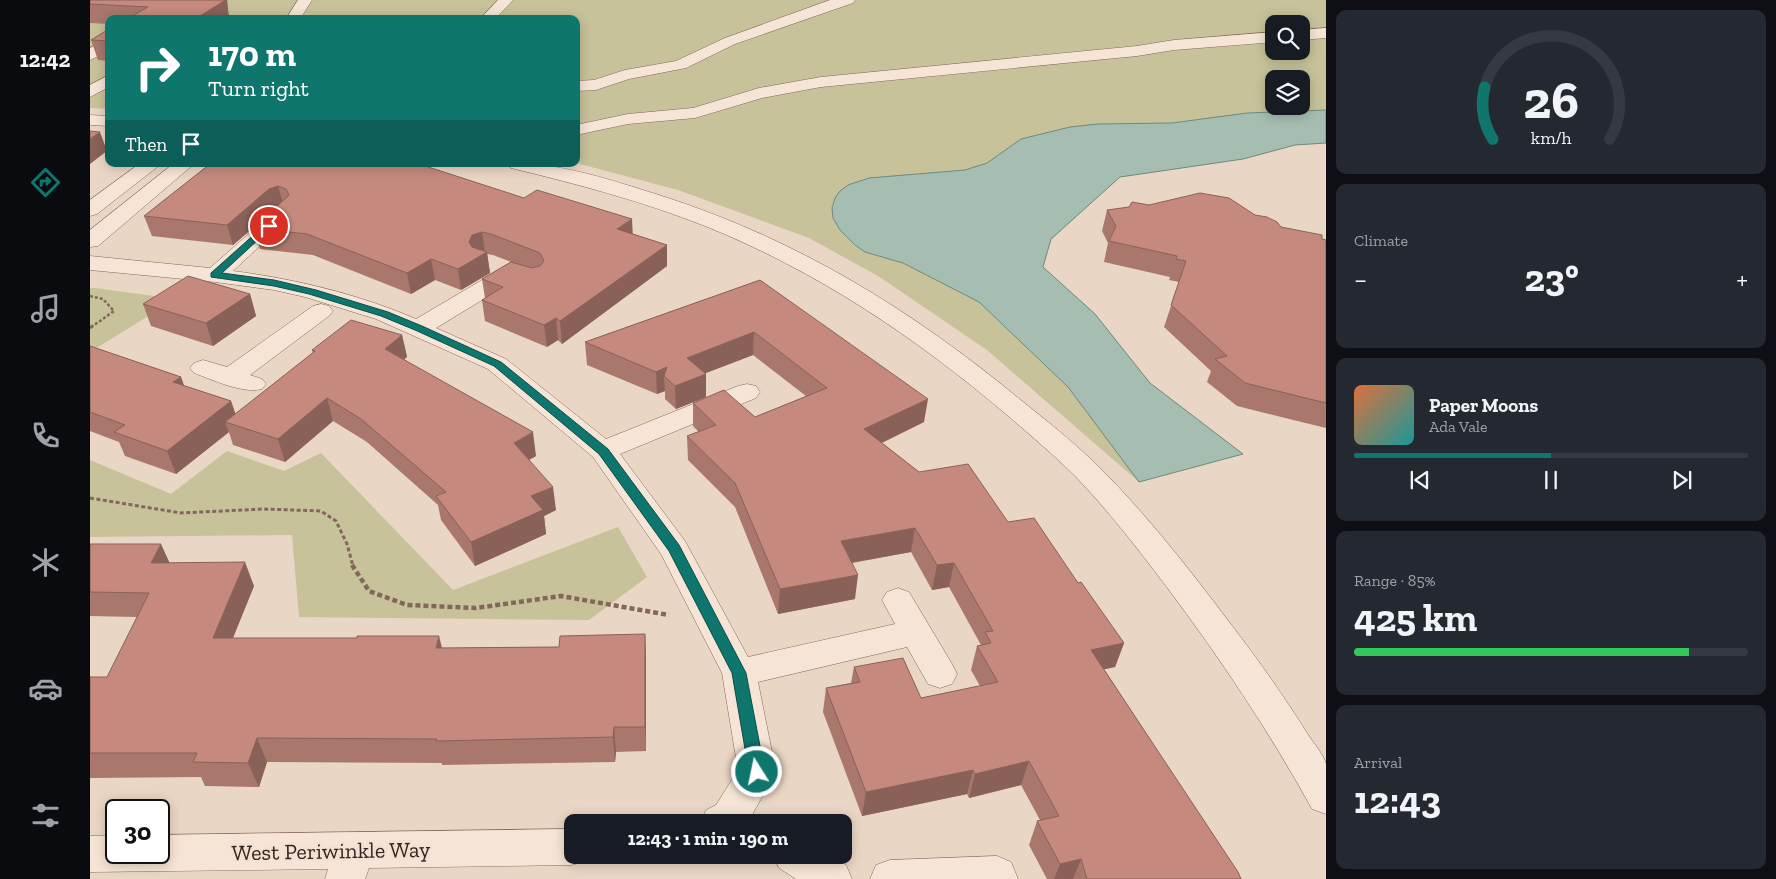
<!DOCTYPE html>
<html lang="en">
<head>
<meta charset="utf-8">
<style>
	:root { --surface:#171b24; --page:#242831; --text:#f1f3f6; --muted:#9ea1a6; --line:#363941; --accent:#0f766e }
	body { margin:0; font-family:"Zilla Slab",serif; background:var(--page); color:var(--text); height:100vh; display:flex; flex-direction:column; font-size:19px; white-space:nowrap }
	* { box-sizing:border-box; margin:0 }
	p { font-size:16px; color:var(--muted) }
	.icon { flex:none; width:28px; height:28px; fill:none; stroke:currentColor; stroke-width:2; stroke-linecap:round; stroke-linejoin:round }
	.map { position:relative; flex:1; overflow:hidden }
	.panel { display:flex; flex-direction:column; gap:10px; padding:10px; background:#0d0f14; width:450px }
	.panel>* { flex:none }
	.banner { position:absolute; left:15px; top:15px; width:475px; height:152px; border-radius:10px; box-shadow:0 2px 12px #0003; background:#0f766e; color:#fff; overflow:hidden }
	.buttons { position:absolute; left:1175px; top:15px; display:grid; gap:10px }
	.buttons a { display:grid; place-items:center; width:45px; height:45px; border-radius:10px; background:var(--surface); box-shadow:0 2px 12px #0003; font-size:25px }
	.speed { position:absolute; left:15px; top:799px; display:flex; gap:10px; font-size:25px; font-weight:700; text-align:center }
	.speed>* { display:grid; place-content:center; width:65px; height:65px; border-radius:50%; background:var(--surface); box-shadow:0 2px 12px #0003; line-height:1 }
	.speed .limit { border:2px solid #111; border-radius:8px; background:#fff; color:#111 }
	.pin { position:absolute; display:grid; place-items:center; width:42px; height:42px; color:#fff; margin:-21px; border:2px solid #fff; border-radius:50%; box-shadow:0 1px 5px #0007 }
	.me { position:absolute; width:55px; margin:-28px; rotate:350deg; stroke-linejoin:round; filter:drop-shadow(0 0 4px #0008) }
	.turn { display:flex; align-items:center; gap:18px; height:105px; padding:0 20px; font-size:22px }
	.turn .icon { width:65px; height:65px; stroke-width:2.5 }
	.turn b { display:block; font-size:35px; line-height:42px }
	.then { display:flex; align-items:center; height:48px; padding:0 20px; background:#0003; gap:10px; font-size:19px }
	.big { font-size:38px; font-weight:700; line-height:1.1 }
	.panel .tile { flex:1; display:flex; flex-direction:column; justify-content:center; gap:8px; min-width:0; padding:0 18px; border-radius:10px; background:var(--page) }
	.panel .dial { align-items:center; gap:0 }
	.dial svg { height:130px; overflow:visible; fill:none; stroke:var(--line); stroke-width:7; stroke-linecap:round; text-anchor:middle }
	.dial text { fill:var(--text); stroke:none }
	.song { display:flex; align-items:center; gap:15px }
	.cover { width:60px; height:60px; border-radius:8px; background:linear-gradient(135deg,hsl(20 70% 55%),hsl(180 70% 35%)) }
	.played { height:5px; border-radius:2px; background:linear-gradient(90deg,var(--accent) 50%,var(--line) 50%) }
	.keys { display:flex; justify-content:space-around; direction:ltr }
	.heat { display:flex; justify-content:space-between; align-items:center; font-size:28px; direction:ltr }
	.charge { height:8px; border-radius:4px; background:linear-gradient(90deg,#34c759 85%,var(--line) 0) }
	.trip { position:absolute; left:474px; top:814px; width:288px; height:50px; border-radius:10px; background:var(--surface); box-shadow:0 2px 12px #0003; font-weight:700; line-height:50px; text-align:center }
	main { display:flex; flex:1; min-height:0 }
	.tabs { display:flex; flex-direction:column; width:90px; justify-content:space-around; align-items:center; background:#090b0e; color:var(--muted) }
	.tabs .icon { width:35px; height:35px }
	.tabs .active { color:var(--accent) }
	.tabs b { font-size:22px; color:var(--text) }
	.map>svg:first-child { display:block }
	.green { fill:#c7c299; fill-rule:evenodd }
	.water { fill:#a5beb1; stroke:#6d8b7c }
	.lines { fill:none; stroke-linecap:round; stroke-linejoin:round }
	.minor-casing { stroke:#83675c; stroke-width:1 }
	.path-far2 { stroke:#83675c; stroke-width:2.5; stroke-dasharray:3 2; stroke-linecap:butt }
	.path-far1 { stroke:#83675c; stroke-width:3; stroke-dasharray:4 2.5; stroke-linecap:butt }
	.path { stroke:#83675c; stroke-width:4.5; stroke-dasharray:5 3; stroke-linecap:butt }
	.minor { fill:#f6e5d6; fill-rule:evenodd }
	.wall { fill:#a9776c }
	.shaded-wall { fill:#8a6158 }
	.building { fill:#c58a7d; stroke:#8a6158 }
	.route { fill:#0f766e; stroke:#0a4d48 }
	.labels { text-anchor:middle; dominant-baseline:central; stroke-width:5; stroke-linejoin:round; paint-order:stroke }
	.near-street-label { font-size:22px; fill:#34241f; stroke:#f2e2d3 }
</style>
</head>
<body>
<main>
<nav class="tabs">
<b>12:42</b>
<svg class="icon active" aria-label="directions" viewBox="0 0 24 24"><path d="M12 3l9 9-9 9-9-9zM9 14v-3h6M13 9l2 2-2 2"/></svg>
<svg class="icon" aria-label="music" viewBox="0 0 24 24"><path d="M9 18V5l10-2v13"/><circle cx="6" cy="18" r="3"/><circle cx="16" cy="16" r="3"/></svg>
<svg class="icon" aria-label="phone" viewBox="0 0 24 24"><path d="M5 4h4l2 5-3 2q2 4 5 5l2-3 5 2v4C11 20 4 13 5 4z"/></svg>
<svg class="icon" aria-label="climate" viewBox="0 0 24 24"><path d="M12 3v18M4 7l16 10M4 17L20 7"/></svg>
<svg class="icon" aria-label="car" viewBox="0 0 24 24"><path d="M5 17H2v-5l4-1 3-4h7l3 4 3 1v5h-3M9 17h6M6 11h13"/><circle cx="7" cy="17" r="2"/><circle cx="17" cy="17" r="2"/></svg>
<svg class="icon" aria-label="filters" viewBox="0 0 24 24"><path d="M4 7h16M4 17h16"/><circle cx="9" cy="7" r="2"/><circle cx="15" cy="17" r="2"/></svg>
</nav>
<div class="map">
<svg width="1236" height="879" viewBox="0 0 1236 879">
	<rect width="100%" height="100%" fill="#ead6c4"/>
	<path class="green" d="M 132,0 L 1236,0 L 1236,143 L 1205,145 L 1153,159 L 1030,177 L 961,240 L 953,267 L 1005,314 L 1060,383 L 1153,454 L 1049,482 L 897,350 L 788,276 L 719,238 L 588,190 L 486,163 L 486,19 L 19,19 L 19,109 L 0,108 L 0,6 ZM 1184,24 L 1211,24 L 1211,51 L 1184,51 ZM 1184,79 L 1211,79 L 1211,106 L 1184,106 Z
		M 0,288 L 5,288 L 86,299 L 0,352 Z
		M 137,451 L 194,471 L 231,453 L 363,590 L 528,527 L 557,577 L 499,620 L 209,617 L 202,535 L 0,537 L 0,460 L 81,494 Z"/>
	<path class="water" d="M 1236,110 L 1236,143 L 1205,145 L 1153,159 L 1030,177 L 961,239 L 953,267 L 1005,314 L 1060,383 L 1153,454 L 1049,482 L 978,387 L 889,302 L 813,263 L 775,252 L 765,245 L 750,230 L 743,218 L 742,208 L 745,198 L 750,191 L 758,185 L 779,178 L 875,170 L 897,163 L 931,139 L 980,127 L 1008,124 L 1082,123 L 1157,113 Z"/>
	<g class="lines">
		<g class="minor-casing">
			<path id="minor" d="M 208,0 L 222,0 L 210,19 L 196,19 Z
				M 408,0 L 423,0 L 405,19 L 390,19 Z
				M 740,0 L 765,0 L 763,3 L 645,44 L 596,68 L 539,79 L 506,90 L 486,91 L 486,81 L 504,80 L 535,70 L 586,61 L 635,38 Z
				M 1236,28 L 1236,38 L 1211,40 L 1211,30 Z
				M 1184,32 L 1184,42 L 1084,50 L 1047,56 L 731,87 L 672,98 L 605,118 L 538,124 L 486,135 L 486,125 L 538,114 L 603,108 L 669,88 L 731,77 L 1047,46 L 1084,40 Z
				M 19,39 L 19,51 L 0,60 L 0,48 Z
				M 19,75 L 19,87 L 0,97 L 0,85 Z
				M 0,115 L 19,116 L 19,126 L 0,125 Z
				M 49,164 L 71,164 L 7,214 L 0,216 L 0,200 Z
				M 83,164 L 104,164 L 8,246 L 0,247 L 0,230 Z
				M 418,164 C 470,162 520,180 569,195 C 707,239 822,310 932,401 C 957,421 981,440 1004,462 C 1055,512 1100,570 1143,627 C 1170,662 1195,698 1219,736 C 1224,744 1234,755 1236,764 C 1236,779 1236,798 1236,814 L 1222,809 C 1179,731 1130,658 1076,586 C 1047,548 1018,510 984,475 C 963,454 940,435 917,415 C 825,337 727,271 615,226 C 552,201 487,184 421,168 Z
				M 193,208 L 200,210 L 203,214 L 200,218 L 143,271 C 205,279 268,294 326,319 L 414,267 L 422,265 L 430,267 L 433,272 L 430,277 L 346,328 L 416,359 L 516,439 L 648,386 L 657,384 L 666,386 L 670,392 L 666,398 L 530,454 L 595,541 L 658,657 L 805,624 L 792,600 L 797,592 L 808,588 L 819,592 L 862,664 L 867,674 L 862,684 L 850,688 L 838,684 L 817,647 L 668,682 L 686,772 L 658,822 L 611,822 L 616,810 L 626,805 L 648,770 L 632,673 L 571,554 L 503,457 L 398,369 L 286,319 L 215,297 L 184,290 L 125,282 L 0,270 L 0,256 L 120,268 L 186,210 Z
				M 231,304 L 239,306 L 243,311 L 239,316 L 160,375 L 172,379 L 176,384 L 172,389 C 153,394 123,380 104,373 L 100,368 L 104,363 L 113,360 L 137,367 L 223,306 Z
				M 482,829 L 482,855 L 498,855 L 496,860 L 482,865 L 279,868 L 275,879 L 235,879 L 238,869 L 0,872 L 0,836 L 26,835 L 26,852 L 69,852 L 69,835 Z
				M 683,855 L 739,855 L 756,865 L 762,879 L 706,879 L 689,868 Z
				M 907,856 L 921,862 L 928,879 L 780,879 L 786,865 L 800,860 Z"/>
		</g>
		<path class="path-far2" d="M 0,296 L 13,299 L 24,311 L 3,326"/>
		<path class="path-far1" d="M 0,328 L 5,324
			M 0,498 L 91,513 L 174,509 L 231,511 L 246,521 L 257,544 L 263,566"/>
		<path class="path" d="M 262,565 L 279,591 L 317,605 L 386,608 L 471,596 L 579,615"/>
		<use href="#minor" class="minor"/>
	</g>
	<path class="wall" d="M 0,0 L 137,0 L 139,19 L 19,19 L 19,24 L 0,23 Z
		M 19,29 L 19,61 L 8,60 L 1,40 Z
		M 120,164 L 543,234 L 577,245 L 577,266 L 472,344 L 468,340 L 457,347 L 395,321 L 392,300 L 395,298 L 392,279 L 421,262 L 403,255 L 397,254 L 400,273 L 371,290 L 345,280 L 321,294 L 223,255 L 170,249 L 164,228 L 182,211 L 143,245 L 62,236 L 54,216 Z
		M 1059,205 L 1165,215 L 1191,227 L 1236,240 L 1236,428 L 1147,406 L 1117,382 L 1121,371 L 1074,327 L 1089,282 L 1079,280 L 1080,277 L 1014,262 L 1018,243 L 1012,231 L 1017,210 Z
		M 670,280 L 834,422 L 792,443 L 829,472 L 918,522 L 988,583 L 1034,643 L 1025,667 L 1014,669 L 1151,879 L 957,879 L 939,845 L 947,821 L 950,820 L 931,785 L 879,798 L 877,794 L 772,816 L 733,712 L 736,688 L 761,683 L 764,667 L 831,698 L 890,686 L 881,670 L 887,646 L 891,645 L 859,587 L 842,590 L 821,552 L 762,563 L 765,599 L 688,614 L 645,507 L 598,460 L 597,436 L 609,432 L 603,426 L 603,403 L 665,417 L 716,396 L 663,355 L 615,373 L 616,397 L 586,409 L 575,399 L 575,391 L 567,394 L 497,365 L 495,342 Z
		M 160,294 L 166,316 L 123,346 L 61,326 L 53,304 Z
		M 312,335 L 317,357 L 314,359 L 446,456 L 439,460 L 466,510 L 454,516 L 456,534 L 385,566 L 351,520 L 348,505 L 277,442 L 243,421 L 195,462 L 143,445 L 139,432 L 86,474 L 35,456 L 29,442 L 0,431 L 0,346 L 91,377 L 94,386 L 141,401 L 145,414 L 223,353 L 222,350 Z
		M 0,544 L 79,563 L 164,586 L 143,638 L 352,648 L 469,647 L 555,634 L 556,659 L 556,751 L 526,752 L 525,762 L 352,765 L 352,763 L 177,762 L 169,787 L 115,786 L 111,777 L 0,778 L 0,677 L 17,677 L 47,617 L 0,616 Z"/>
	<path class="shaded-wall" d="M 134,0 L 137,0 L 139,19 L 105,19 Z
		M 10,132 L 17,151 L 0,164 L 0,139 Z
		M 188,186 L 194,206 L 185,209 L 143,245 L 137,225 L 179,189 Z
		M 542,219 L 543,239 L 527,229 Z
		M 392,232 L 395,253 L 397,252 L 400,273 L 371,290 L 368,269 L 382,235 Z
		M 577,245 L 577,266 L 472,344 L 470,321 Z
		M 341,259 L 345,280 L 321,294 L 317,273 Z
		M 160,294 L 166,316 L 123,346 L 116,323 Z
		M 466,318 L 468,340 L 457,347 L 454,325 Z
		M 664,332 L 663,355 L 598,380 L 597,358 Z
		M 312,335 L 317,357 L 300,371 L 295,349 Z
		M 577,367 L 574,376 L 575,391 L 567,394 L 566,372 Z
		M 616,374 L 616,397 L 586,409 L 585,386 Z
		M 91,377 L 99,399 L 83,382 Z
		M 237,398 L 243,421 L 195,462 L 188,439 Z
		M 838,399 L 834,422 L 772,452 L 774,429 Z
		M 141,401 L 149,424 L 135,422 L 139,432 L 86,474 L 77,451 Z
		M 443,432 L 446,456 L 427,466 L 424,443 Z
		M 463,487 L 466,510 L 454,516 L 456,534 L 385,566 L 381,542 L 441,496 Z
		M 825,528 L 821,552 L 748,565 L 751,541 Z
		M 71,544 L 82,568 L 61,563 Z
		M 155,562 L 164,586 L 133,662 L 123,638 Z
		M 864,563 L 859,587 L 842,590 L 847,565 Z
		M 768,575 L 765,599 L 688,614 L 690,589 Z
		M 555,634 L 556,659 L 556,751 L 555,727 Z
		M 349,636 L 355,660 L 346,648 Z
		M 1034,643 L 1025,667 L 993,674 L 1001,650 Z
		M 524,727 L 526,752 L 525,762 L 523,737 Z
		M 167,738 L 177,762 L 169,787 L 158,763 Z
		M 939,761 L 931,785 L 879,798 L 885,774 Z
		M 883,770 L 877,794 L 772,816 L 776,792 Z
		M 991,859 L 983,879 L 964,879 L 970,864 Z"/>
	<path class="building" d="M 0,0 L 134,0 L 134,1 L 105,19 L 37,19 L 58,7 L 0,4 Z
		M 19,29 L 19,41 L 1,40 Z
		M 0,131 L 10,132 L 0,139 Z
		M 120,164 L 329,164 L 434,198 L 447,190 L 542,219 L 527,229 L 577,245 L 470,321 L 466,318 L 454,325 L 392,300 L 413,287 L 392,279 L 421,262 L 442,268 L 450,266 L 454,261 L 450,253 L 401,234 L 392,232 L 382,235 L 379,242 L 382,247 L 397,252 L 368,269 L 341,259 L 317,273 L 217,234 L 164,228 L 199,195 L 196,189 L 188,186 L 179,189 L 137,225 L 54,216 Z
		M 1110,193 L 1139,198 L 1165,215 L 1177,217 L 1187,222 L 1191,227 L 1232,235 L 1232,239 L 1236,240 L 1236,403 L 1155,383 L 1125,359 L 1137,356 L 1081,305 L 1096,261 L 1086,259 L 1087,256 L 1019,241 L 1026,226 L 1017,210 L 1039,207 L 1042,202 L 1059,205 Z
		M 98,276 L 160,294 L 116,323 L 53,304 Z
		M 670,280 L 838,399 L 774,429 L 829,472 L 878,464 L 918,522 L 944,518 L 988,583 L 991,582 L 1034,643 L 1001,650 L 1148,872 L 1151,879 L 997,879 L 991,859 L 970,864 L 947,821 L 969,816 L 939,761 L 885,774 L 883,770 L 776,792 L 736,688 L 770,682 L 764,667 L 813,658 L 831,698 L 908,682 L 887,646 L 901,643 L 895,632 L 903,631 L 864,563 L 847,565 L 825,528 L 751,541 L 768,575 L 690,589 L 645,483 L 597,436 L 626,425 L 603,403 L 634,390 L 665,417 L 737,388 L 664,332 L 597,358 L 616,374 L 585,386 L 574,376 L 577,367 L 566,372 L 495,342 Z
		M 261,320 L 312,335 L 295,349 L 443,432 L 424,443 L 463,487 L 441,496 L 453,510 L 381,542 L 346,496 L 356,492 L 271,419 L 237,398 L 188,439 L 135,422 L 225,351 L 222,350 Z
		M 0,346 L 91,377 L 83,382 L 141,401 L 77,451 L 24,432 L 35,425 L 0,412 Z
		M 0,544 L 71,544 L 61,563 L 155,562 L 123,638 L 267,638 L 267,636 L 349,636 L 346,648 L 469,647 L 470,636 L 555,634 L 555,727 L 524,727 L 523,737 L 346,741 L 347,739 L 167,738 L 158,763 L 103,762 L 107,753 L 0,753 L 0,677 L 17,677 L 59,593 L 0,592 Z"/>
	<path class="route" d="M 176,224 L 183,226 L 132,273 L 184,280 L 226,290 L 298,312 L 332,326 L 411,362 L 518,449 L 589,545 L 656,673 L 675,772 L 673,776 L 667,778 L 662,776 L 659,772 L 642,673 L 579,551 L 509,454 L 404,366 L 325,330 L 291,316 L 219,294 L 184,286 L 121,277 L 121,273 Z"/>
	<g class="labels">
		<g class="near-street-label">
			<text transform="translate(241 851) rotate(-1)">West Periwinkle Way</text>
		</g>
	</g>
</svg>
<div class="buttons">
<a><svg class="icon" aria-label="search" viewBox="0 0 24 24"><circle cx="10" cy="10" r="6"/><path d="M15 15l6 6"/></svg></a>
<a><svg class="icon" aria-label="layers" viewBox="0 0 24 24"><path d="M12 4l9 5-9 5-9-5zM3 14l9 5 9-5"/></svg></a>
</div>
<div class="speed"><div class="limit">30</div></div>
<div class="pin" style="left:179px;top:226px;background:#d93025"><svg class="icon" aria-label="arrive" viewBox="0 0 24 24"><path d="M6 21V4h12l-3 4 3 4H6"/></svg></div>
<svg class="me" style="left:667px;top:772px" viewBox="-20 -20 40 40"><circle r="17" fill="#0f766e" stroke="#fff" stroke-width="3"/><path d="M0-11L8 9 0 5-8 9z" fill="#fff"/></svg>
<div class="trip">12:43 · 1 min · 190 m</div>
<div class="banner">
<div class="turn"><svg class="icon" aria-label="right" viewBox="0 0 24 24"><path d="M7 20v-9h11M14 6l5 5-5 5"/></svg><div><b>170 m</b>Turn right</div></div>
<div class="then">Then<svg class="icon" aria-label="arrive" viewBox="0 0 24 24"><path d="M6 21V4h12l-3 4 3 4H6"/></svg></div>
</div>
</div>
<section class="panel">
<div class="tile dial"><svg viewBox="0 0 100 80">
<path d="M14 69A42 42 0 1 1 86 69"/>
<path d="M14 69A42 42 0 0 1 9 37" stroke="#0f766e"/>
<text x="50" y="56" font-size="32" font-weight="700">26</text>
<text x="50" y="72" font-size="11">km/h</text>
</svg></div>
<div class="tile"><p>Climate</p>
<div class="heat"><a>−</a><b class="big">23°</b><a>+</a></div>
</div>
<div class="tile">
<div class="song"><i class="cover"></i><div><b>Paper Moons</b><p>Ada Vale</p></div></div>
<div class="played"></div>
<div class="keys"><svg class="icon" aria-label="previous" viewBox="0 0 24 24"><path d="M18 5L8 12l10 7zM5 5v14"/></svg><svg class="icon" aria-label="pause" viewBox="0 0 24 24"><path d="M8 5v14M16 5v14"/></svg><svg class="icon" aria-label="next" viewBox="0 0 24 24"><path d="M6 5l10 7-10 7zM19 5v14"/></svg></div>
</div>
<div class="tile"><p>Range · 85%</p><b class="big">425 km</b><div class="charge"></div></div>
<div class="tile"><p>Arrival</p><b class="big">12:43</b></div>
</section>
</main>
</body>
</html>
